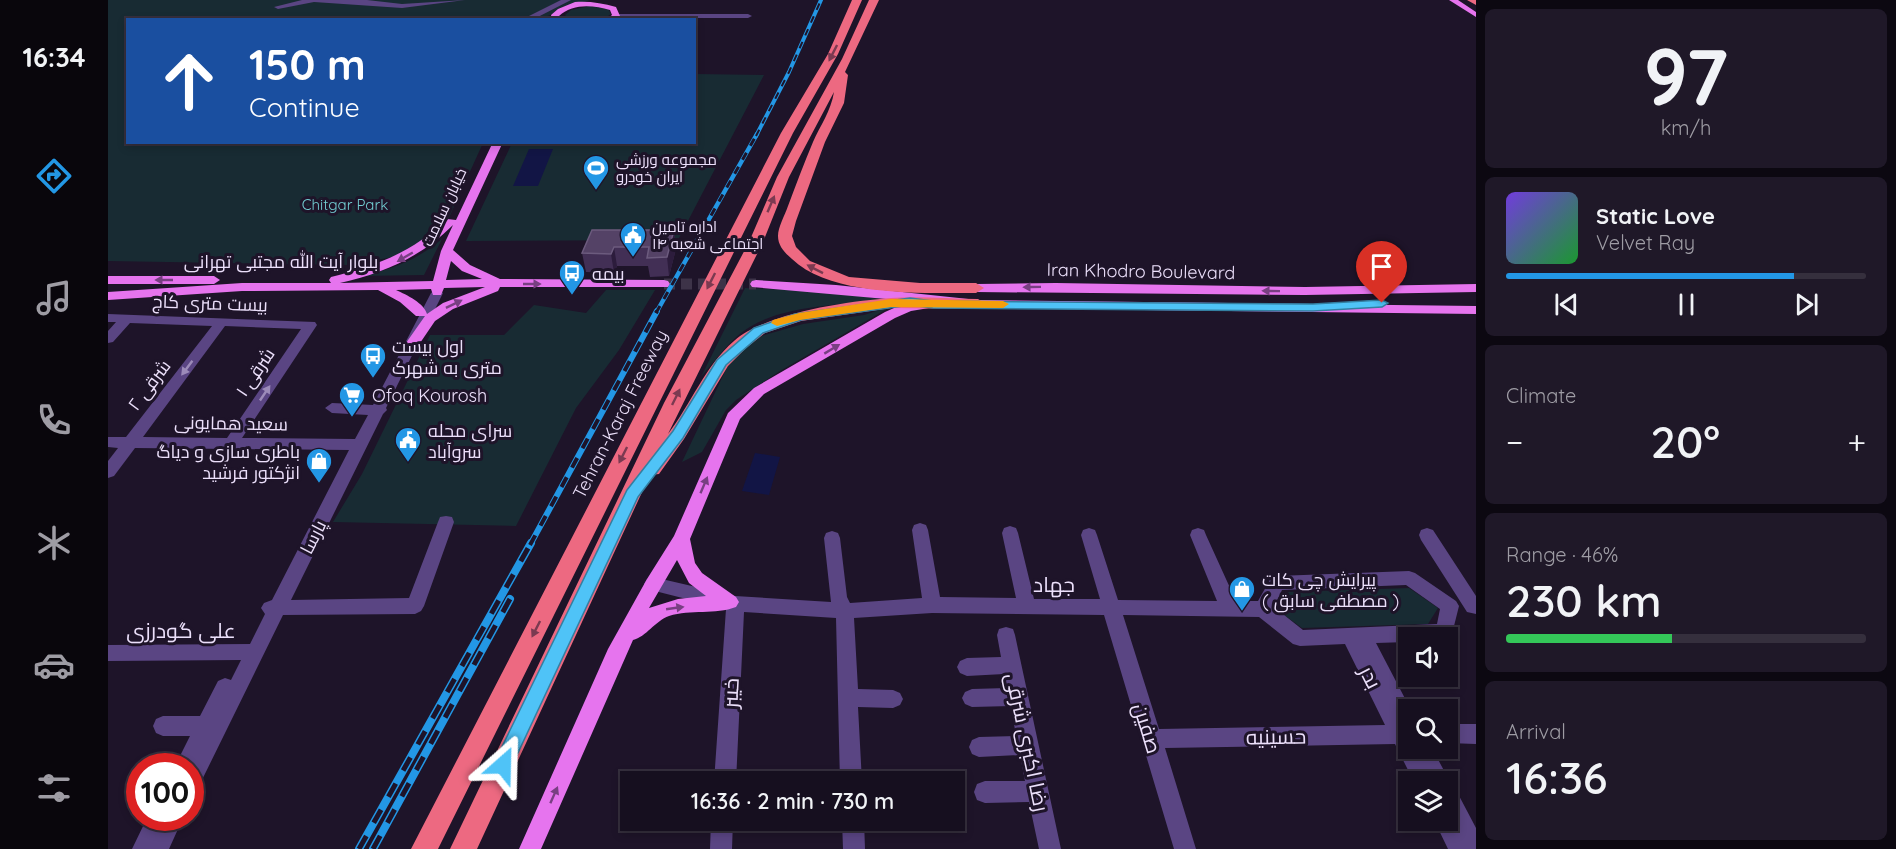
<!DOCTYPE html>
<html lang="en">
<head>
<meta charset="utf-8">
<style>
	:root { --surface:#160f1f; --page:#1f1828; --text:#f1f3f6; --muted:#9e9ca4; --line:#352f3d; --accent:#2397e5 }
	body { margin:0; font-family:Quicksand,Cairo,sans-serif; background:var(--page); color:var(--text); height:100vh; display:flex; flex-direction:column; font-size:22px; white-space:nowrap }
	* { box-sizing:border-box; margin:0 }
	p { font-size:20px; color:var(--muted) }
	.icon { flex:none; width:33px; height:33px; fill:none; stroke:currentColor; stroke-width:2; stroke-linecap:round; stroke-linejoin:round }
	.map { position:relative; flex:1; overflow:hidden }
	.sheet { display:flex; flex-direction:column; gap:9px; padding:9px; background:#0c0811; width:420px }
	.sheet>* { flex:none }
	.banner { position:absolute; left:18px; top:18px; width:570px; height:126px; border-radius:0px; box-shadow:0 3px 9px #0003,0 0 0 2px var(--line); background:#1a4fa0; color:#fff; overflow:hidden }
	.tools { position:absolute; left:1290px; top:627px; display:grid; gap:12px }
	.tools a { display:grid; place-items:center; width:60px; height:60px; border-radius:0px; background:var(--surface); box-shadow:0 3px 9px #0003,0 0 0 2px var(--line); font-size:30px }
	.speed { position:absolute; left:18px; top:753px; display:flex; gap:12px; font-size:30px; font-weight:700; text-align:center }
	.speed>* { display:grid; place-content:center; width:78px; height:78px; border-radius:50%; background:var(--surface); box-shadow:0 3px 9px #0003,0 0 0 2px var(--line); line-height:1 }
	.speed .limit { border:9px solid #d22; background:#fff; color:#111 }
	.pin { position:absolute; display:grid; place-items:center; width:51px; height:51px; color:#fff; margin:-62px -26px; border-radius:50% 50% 50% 0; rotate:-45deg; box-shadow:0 0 6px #0007 }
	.pin .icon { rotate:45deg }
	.me { position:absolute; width:66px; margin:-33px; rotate:25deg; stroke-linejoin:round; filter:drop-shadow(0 0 4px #0008) }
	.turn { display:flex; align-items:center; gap:21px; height:126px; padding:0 24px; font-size:27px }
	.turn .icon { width:78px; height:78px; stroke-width:2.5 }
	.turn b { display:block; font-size:42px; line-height:51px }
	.big { font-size:45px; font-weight:600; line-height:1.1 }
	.sheet .card { flex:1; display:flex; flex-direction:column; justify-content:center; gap:9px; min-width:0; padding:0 21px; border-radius:9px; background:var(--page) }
	.sheet .dial { align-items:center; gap:0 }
	.dial b { font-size:78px; line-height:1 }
	.song { display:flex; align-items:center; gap:18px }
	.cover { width:72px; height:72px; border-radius:9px; background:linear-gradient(135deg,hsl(260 70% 55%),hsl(130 70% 35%)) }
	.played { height:6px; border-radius:3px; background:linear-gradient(90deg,var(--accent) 80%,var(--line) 80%) }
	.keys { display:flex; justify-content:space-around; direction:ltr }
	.heat { display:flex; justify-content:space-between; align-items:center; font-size:33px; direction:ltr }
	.charge { height:9px; border-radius:4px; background:linear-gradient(90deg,#34c759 46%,var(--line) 0) }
	.trip { position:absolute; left:512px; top:771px; width:345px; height:60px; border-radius:0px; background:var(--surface); box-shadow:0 3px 9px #0003,0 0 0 2px var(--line); font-weight:600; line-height:60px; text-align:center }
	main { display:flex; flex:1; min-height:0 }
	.tabs { display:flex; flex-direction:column; width:108px; justify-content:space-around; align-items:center; background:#09060c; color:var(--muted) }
	.tabs .icon { width:42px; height:42px }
	.tabs .on { color:var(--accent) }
	.tabs b { font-size:27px; color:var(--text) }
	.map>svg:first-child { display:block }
	.green { fill:#182b33 }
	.water { fill:#121545 }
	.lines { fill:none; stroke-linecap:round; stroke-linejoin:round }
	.major-tunnel { stroke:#3d3348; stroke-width:11; stroke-dasharray:11 6; stroke-linecap:butt }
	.minor { fill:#5a4583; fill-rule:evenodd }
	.major { fill:#e674ee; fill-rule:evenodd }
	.highway { fill:#ed6981; fill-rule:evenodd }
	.rail-far3-casing { stroke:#2397e5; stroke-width:4 }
	.rail-far2-casing { stroke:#2397e5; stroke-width:4.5 }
	.rail-far1-casing { stroke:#2397e5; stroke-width:6 }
	.rail-casing { stroke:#2397e5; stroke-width:8 }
	.rail-far3 { stroke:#1e1429; stroke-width:2; stroke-dasharray:7; stroke-linecap:butt }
	.rail-far2 { stroke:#1e1429; stroke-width:3; stroke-dasharray:8; stroke-linecap:butt }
	.rail-far1 { stroke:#1e1429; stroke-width:4; stroke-dasharray:11; stroke-linecap:butt }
	.rail { stroke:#1e1429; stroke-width:5; stroke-dasharray:15; stroke-linecap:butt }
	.wall { fill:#422f55 }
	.shaded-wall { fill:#2c1c3c }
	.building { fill:#544266; stroke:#6c5b7e; stroke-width:1.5 }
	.oneway { fill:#7b3a51 }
	.oneway2 { fill:#783f82 }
	.oneway3 { fill:#9c8bb9 }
	.route { fill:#4fc3f7; stroke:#337fa1; stroke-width:1.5 }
	.slow { fill:#f59e0b }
	.labels { text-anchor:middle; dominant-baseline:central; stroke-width:6; stroke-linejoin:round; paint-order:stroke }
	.far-poi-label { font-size:15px; fill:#ece0fb; stroke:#1e1429; text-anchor:start }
	.far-park-label { font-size:15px; fill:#73cfd4; stroke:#1e1429 }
	.far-street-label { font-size:15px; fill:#ece0fb; stroke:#1e1429 }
	.street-label { font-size:18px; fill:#ece0fb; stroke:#1e1429 }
	.poi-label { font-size:18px; fill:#ece0fb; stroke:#1e1429; text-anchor:start }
	.near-street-label { font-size:21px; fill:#ece0fb; stroke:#1e1429 }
</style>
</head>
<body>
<main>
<nav class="tabs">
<b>16:34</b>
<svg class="icon on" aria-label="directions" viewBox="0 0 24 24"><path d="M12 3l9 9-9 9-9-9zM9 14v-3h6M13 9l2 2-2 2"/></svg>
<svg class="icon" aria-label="music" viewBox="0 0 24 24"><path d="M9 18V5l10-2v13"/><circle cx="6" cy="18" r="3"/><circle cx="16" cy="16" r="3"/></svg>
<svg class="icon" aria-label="phone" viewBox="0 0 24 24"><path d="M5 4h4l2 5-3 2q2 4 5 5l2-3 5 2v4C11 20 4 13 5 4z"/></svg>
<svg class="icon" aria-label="climate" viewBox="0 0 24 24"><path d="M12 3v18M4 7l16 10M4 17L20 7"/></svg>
<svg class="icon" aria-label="car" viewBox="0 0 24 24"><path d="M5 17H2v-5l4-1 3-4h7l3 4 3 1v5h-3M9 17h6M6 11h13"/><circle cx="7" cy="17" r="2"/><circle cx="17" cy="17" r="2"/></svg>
<svg class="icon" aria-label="filters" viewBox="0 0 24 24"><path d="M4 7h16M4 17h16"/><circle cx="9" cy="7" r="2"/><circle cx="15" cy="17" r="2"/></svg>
</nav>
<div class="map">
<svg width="1368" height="849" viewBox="0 0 1368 849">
	<rect width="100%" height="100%" fill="#1e1429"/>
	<path class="green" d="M 0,0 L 482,0 L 429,20 L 20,20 L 20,142 L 375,143 L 339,222 L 323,236 L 285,257 L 241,265 L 0,261 Z
		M 482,6 L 500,9 L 503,14 L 494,20 L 461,19 L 457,15 L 463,10 Z
		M 587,74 L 656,75 L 570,240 L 358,241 L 404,143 L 586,142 Z
		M 334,239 L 316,275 L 253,276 C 284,270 310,259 334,239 Z
		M 637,288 L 715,291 L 780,300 C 736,305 669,304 633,333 C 618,345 606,362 593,377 Z
		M 498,290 L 547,290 L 511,350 L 468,408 L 408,526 L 225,522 L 254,474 L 322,335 L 396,335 L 426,305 L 478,313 Z
		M 784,306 L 672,371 L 628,400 L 618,410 L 594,452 L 574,462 L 623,359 L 646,338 L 695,324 L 756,315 Z
		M 1301,588 L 1330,608 L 1320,624 L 1194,628 L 1172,612 L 1180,592 Z"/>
	<path class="water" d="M 421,149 L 445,149 L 430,186 L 405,186 Z
		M 647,453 L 672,457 L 661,495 L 634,491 Z"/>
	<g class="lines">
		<path class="major-tunnel" d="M 556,284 L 648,284"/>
		<path class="minor" d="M 194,0 L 259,0 L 294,4 L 357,0 L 294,8 L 206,2 L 170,9 L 166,7 Z
			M 453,0 L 463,0 L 424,20 L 413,20 Z
			M 508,14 L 640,14 L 644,16 L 640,18 L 505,18 L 505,14 Z
			M 329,289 L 335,293 L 278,408 L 279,410 L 275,414 L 183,600 L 301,598 L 330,522 L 332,517 L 338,516 L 344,517 L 346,522 L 316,606 L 313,611 L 307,614 L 175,615 L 90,788 L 82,791 L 82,766 L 67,766 L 82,736 L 55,736 L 48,733 L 45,726 L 48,719 L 55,716 L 92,716 L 110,681 L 117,678 L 123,680 L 133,660 L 0,661 L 0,645 L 142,644 L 157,614 L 153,608 L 156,603 L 164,600 L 241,450 L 27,448 L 6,476 L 0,478 L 0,461 L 10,448 L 0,447 L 0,437 L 18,437 L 104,326 L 22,323 L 5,342 L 0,343 L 0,331 L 8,322 L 0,322 L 0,314 L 207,322 L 209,325 L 134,438 L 247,439 L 260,415 L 224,413 L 217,408 L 224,403 L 265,405 L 323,293 ZM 117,326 L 193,329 L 119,438 L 35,437 Z
			M 812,523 L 818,525 L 820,530 L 832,597 L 908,598 L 894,533 L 896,528 L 902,526 L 908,528 L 910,533 L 926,599 L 992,599 L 973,535 L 975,530 L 981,528 L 987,530 L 989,535 L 1010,600 L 1109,601 L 1082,535 L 1084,530 L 1090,528 L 1096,530 L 1098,535 L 1128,601 L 1150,601 L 1163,578 L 1169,576 L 1301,571 L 1307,573 L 1348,601 L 1351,606 L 1343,638 L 1300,638 L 1300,642 L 1268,643 L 1303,710 L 1300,710 L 1300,748 L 1324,748 L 1342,782 L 1340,787 L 1340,782 L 1306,782 L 1287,744 L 1057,748 L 1088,849 L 1066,849 L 996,615 L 824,613 L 746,618 L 750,689 L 785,690 L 792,693 L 795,699 L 792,705 L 785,708 L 750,707 L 754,782 L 732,782 L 728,618 L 636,612 L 628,782 L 606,782 L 618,609 L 539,589 L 536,584 L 539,579 L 545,577 L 627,596 L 723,602 L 716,538 L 718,533 L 724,531 L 730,533 L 732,538 L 739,597 L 742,603 L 814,598 L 804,530 L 806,525 ZM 1298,585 L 1332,609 L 1329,624 L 1195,630 L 1166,607 L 1174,590 ZM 1015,615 L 1151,617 L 1185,644 L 1192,646 L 1237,644 L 1277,725 L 1051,729 Z
			M 1319,528 L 1325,530 L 1368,596 L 1368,614 L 1359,612 L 1313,540 L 1311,535 L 1313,530 Z
			M 898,627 L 905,629 L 907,635 L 953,849 L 931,849 L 921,802 L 877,803 L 869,800 L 866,792 L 869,784 L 877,781 L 917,781 L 912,755 L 871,757 L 864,754 L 861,747 L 864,740 L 871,737 L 908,736 L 903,706 L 864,707 L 857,704 L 854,698 L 857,692 L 864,689 L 899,688 L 896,674 L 859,676 L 852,673 L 849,667 L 852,661 L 859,658 L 893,657 L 889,635 L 891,629 Z
			M 1340,724 L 1368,724 L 1368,744 L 1340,743 Z
			M 1340,787 L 1348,790 L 1368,828 L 1368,849 L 1340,849 L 1326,820 L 1340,820 Z
			M 39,818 L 75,818 L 61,849 L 24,849 Z
			M 603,820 L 625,820 L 624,849 L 602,849 Z
			M 734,820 L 756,820 L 757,849 L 735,849 Z"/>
		<path class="major" d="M 1341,0 L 1350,0 L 1368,12 L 1368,17 Z
			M 467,2 C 481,1 494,3 508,7 L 512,16 L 508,20 L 498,20 L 504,15 L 502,10 C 485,5 465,3 451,16 L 452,20 L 444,20 L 443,15 L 450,9 Z
			M 385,142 L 395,142 L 345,250 L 362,265 L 392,279 L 556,280 L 560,281 L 562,284 L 560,287 L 392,287 L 390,291 L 345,309 L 327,321 L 310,346 L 305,347 L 298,343 L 317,316 L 308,316 L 292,302 L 270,290 L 134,291 L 0,300 L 0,292 L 134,283 L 223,283 L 221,280 L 223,277 C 268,266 305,252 339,219 L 348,220 ZM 345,225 L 333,251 L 325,281 L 232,283 C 276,273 313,257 345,225 ZM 343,261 L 354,271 L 374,279 L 338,280 ZM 377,287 L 335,303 L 319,314 C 316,303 299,295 288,290 L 323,289 L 325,295 L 333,295 L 336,288 Z
			M 0,276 L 106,276 L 112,280 L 106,284 L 0,284 Z
			M 648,280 L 728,285 L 870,300 L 1368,306 L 1368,314 L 870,308 L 821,303 L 821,308 L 803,311 L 787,318 L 656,394 L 632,419 L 582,539 L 587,563 L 594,573 L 628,597 L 631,602 L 628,607 C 607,615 583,609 561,616 C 547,621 538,637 525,640 L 433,849 L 411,849 L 500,649 L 539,579 L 566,536 L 620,413 L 646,388 L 777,312 L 795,304 L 812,302 L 644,287 L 642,284 L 644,281 ZM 569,560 L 581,583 L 598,596 L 570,599 L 541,608 Z
			M 948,283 L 1197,287 L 1368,284 L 1368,292 L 1197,295 L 868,292 L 862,288 L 868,284 Z"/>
		<path class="highway" d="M 744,0 L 754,0 L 730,54 L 685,133 L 330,849 L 303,849 L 673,133 L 720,54 Z
			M 761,0 L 771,0 L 737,72 L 740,75 L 736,103 L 717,142 L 688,221 L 684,236 L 688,247 L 702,261 L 741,277 L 812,283 L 868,283 L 876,288 L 868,293 C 816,293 723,297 684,259 C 677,253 670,246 670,236 C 670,227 677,215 680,206 C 688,185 696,163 705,142 C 712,126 723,111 726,92 L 681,177 L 655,242 L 560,434 C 583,404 597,366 626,341 C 657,313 741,301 783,298 C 812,296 841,299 870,299 L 878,304 L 870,309 L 783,308 L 693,321 L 657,333 L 638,348 L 620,366 L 576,439 L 551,474 L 542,475 L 369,849 L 342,849 L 556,403 L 641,242 L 669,177 L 734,59 Z
			M 1359,0 L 1368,0 L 1368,5 Z"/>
		<g class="rail-far3-casing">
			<path id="rail-far3" d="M 648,136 L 681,72 L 713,0"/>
		</g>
		<g class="rail-far2-casing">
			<path id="rail-far2" d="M 548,313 L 649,134"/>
		</g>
		<g class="rail-far1-casing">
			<path id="rail-far1" d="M 422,545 L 549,311"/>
		</g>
		<g class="rail-casing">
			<path id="rail" d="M 251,849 L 423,543
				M 265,849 L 402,599"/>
		</g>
		<use href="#rail-far3" class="rail-far3"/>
		<use href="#rail-far2" class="rail-far2"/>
		<use href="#rail-far1" class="rail-far1"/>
		<use href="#rail" class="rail"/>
	</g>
	<path class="wall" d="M 566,230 L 568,249 L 561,276 L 542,277 L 540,266 L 509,266 L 506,273 L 478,272 L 474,253 Z"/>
	<path class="shaded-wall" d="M 566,230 L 568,249 L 561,276 L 559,257 Z
		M 506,247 L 509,266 L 506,273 L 503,254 Z"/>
	<path class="building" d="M 484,230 L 566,230 L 559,257 L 539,258 L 541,247 L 506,247 L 503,254 L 474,253 Z"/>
	<defs><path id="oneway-solid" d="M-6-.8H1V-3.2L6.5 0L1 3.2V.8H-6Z" transform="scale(1.5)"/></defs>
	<g class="oneway">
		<use href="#oneway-solid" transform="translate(725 53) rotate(117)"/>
		<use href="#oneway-solid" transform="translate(663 204) rotate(-67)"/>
		<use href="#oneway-solid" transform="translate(707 269) rotate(-153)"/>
		<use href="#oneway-solid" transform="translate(603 281) rotate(117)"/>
		<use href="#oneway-solid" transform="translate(568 397) rotate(-64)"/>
		<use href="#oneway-solid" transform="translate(515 455) rotate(117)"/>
		<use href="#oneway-solid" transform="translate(428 629) rotate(117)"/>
	</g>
	<g class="oneway2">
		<use href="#oneway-solid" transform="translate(297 257) rotate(150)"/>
		<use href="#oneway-solid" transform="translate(56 280) rotate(180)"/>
		<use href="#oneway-solid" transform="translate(424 284)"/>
		<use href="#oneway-solid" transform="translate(924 287) rotate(179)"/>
		<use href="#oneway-solid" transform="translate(1163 291) rotate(-179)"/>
		<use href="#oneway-solid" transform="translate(346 304) rotate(-26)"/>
		<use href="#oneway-solid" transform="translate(724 349) rotate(-31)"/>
		<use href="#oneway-solid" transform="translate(596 485) rotate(-67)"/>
		<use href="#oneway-solid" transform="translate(567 608) rotate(-8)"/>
		<use href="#oneway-solid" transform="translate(446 795) rotate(-66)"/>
	</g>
	<g class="oneway3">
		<use href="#oneway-solid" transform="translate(79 368) rotate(127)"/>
		<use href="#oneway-solid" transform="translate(157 393) rotate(-56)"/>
	</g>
	<path class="route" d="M 802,298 L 825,301 L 1205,304 L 1274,300 L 1280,303 L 1274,307 L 1205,311 L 825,308 L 802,305 L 693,320 L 655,333 L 618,365 L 575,438 L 530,497 L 401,772 L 395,775 L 388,772 L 385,765 L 388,759 L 519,490 L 565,431 L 609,360 L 646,328 L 687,314 Z"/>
	<path class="slow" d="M 783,299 L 895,301 L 901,304 L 895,308 L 783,307 L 692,320 L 669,326 L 663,323 L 665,320 L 691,313 Z"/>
	<defs>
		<g id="stadium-pin" transform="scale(1.35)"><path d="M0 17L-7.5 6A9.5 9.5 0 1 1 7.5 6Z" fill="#2397e5" stroke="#1e1429"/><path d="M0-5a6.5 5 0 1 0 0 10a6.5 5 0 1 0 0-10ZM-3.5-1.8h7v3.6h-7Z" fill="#fff"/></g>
		<g id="civic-pin" transform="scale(1.35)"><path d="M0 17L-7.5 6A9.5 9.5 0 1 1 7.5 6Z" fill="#2397e5" stroke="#1e1429"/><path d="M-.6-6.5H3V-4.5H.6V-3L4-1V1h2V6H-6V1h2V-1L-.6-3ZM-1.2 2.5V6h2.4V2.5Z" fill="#fff"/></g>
		<g id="bus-pin" transform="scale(1.35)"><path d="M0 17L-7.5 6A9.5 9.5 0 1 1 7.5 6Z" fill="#2397e5" stroke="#1e1429"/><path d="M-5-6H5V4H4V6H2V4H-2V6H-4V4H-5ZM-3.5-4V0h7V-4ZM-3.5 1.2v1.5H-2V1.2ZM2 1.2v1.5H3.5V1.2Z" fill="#fff"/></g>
		<g id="supermarket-pin" transform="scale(1.35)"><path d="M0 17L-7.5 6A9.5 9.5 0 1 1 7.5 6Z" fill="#2397e5" stroke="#1e1429"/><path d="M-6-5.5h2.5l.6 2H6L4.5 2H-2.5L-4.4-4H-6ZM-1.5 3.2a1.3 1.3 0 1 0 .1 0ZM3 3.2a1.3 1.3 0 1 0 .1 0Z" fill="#fff"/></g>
		<g id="shop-pin" transform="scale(1.35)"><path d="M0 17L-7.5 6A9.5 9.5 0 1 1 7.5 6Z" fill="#2397e5" stroke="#1e1429"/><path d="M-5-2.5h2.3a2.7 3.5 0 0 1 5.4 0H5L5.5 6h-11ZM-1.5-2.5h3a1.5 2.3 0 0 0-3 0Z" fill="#fff"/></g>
	</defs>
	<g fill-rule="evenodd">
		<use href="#stadium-pin" x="488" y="168"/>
		<use href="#civic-pin" x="525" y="235"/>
		<use href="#bus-pin" x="464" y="273"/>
		<use href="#bus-pin" x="265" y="356"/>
		<use href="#supermarket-pin" x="244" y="395"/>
		<use href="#civic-pin" x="300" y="440"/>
		<use href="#shop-pin" x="211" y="461"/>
		<use href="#shop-pin" x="1134" y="589"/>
	</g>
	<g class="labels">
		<g class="far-poi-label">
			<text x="508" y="159">مجموعه ورزشی<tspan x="508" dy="17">ایران خودرو</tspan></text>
			<text x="544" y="226">اداره تامین<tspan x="544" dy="17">اجتماعی شعبه ۱۴</tspan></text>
		</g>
		<g class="far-park-label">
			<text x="237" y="204">Chitgar Park</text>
		</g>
		<g class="far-street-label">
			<text transform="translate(336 207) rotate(-65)">خیابان سلامت</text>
		</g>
		<g class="street-label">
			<text x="173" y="261">بلوار آیت الله مجتبی تهرانی</text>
			<text transform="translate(1033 271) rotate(1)">Iran Khodro Boulevard</text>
			<text transform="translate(102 303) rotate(2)">بیست متری کاج</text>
			<text transform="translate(147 372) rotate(-56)">۱ شرقی</text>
			<text transform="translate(41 385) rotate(-53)">۲ شرقی</text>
			<text transform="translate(512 414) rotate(-63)">Tehran-Karaj Freeway</text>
			<text transform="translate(123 423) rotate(1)">سعید همایونی</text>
			<text transform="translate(205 537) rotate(-63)">پارسا</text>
		</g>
		<g class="poi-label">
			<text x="484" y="273">بیمه</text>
			<text x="284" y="346">اول بیست<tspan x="284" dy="21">متری به شهرک</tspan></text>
			<text x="264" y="395">Ofoq Kourosh</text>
			<text x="320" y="430">سرای محله<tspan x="320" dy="21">سروآباد</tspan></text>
			<text x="192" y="451" text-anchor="end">باطری سازی و دیاگ<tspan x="192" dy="21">انژکتور فرشید</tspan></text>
			<text x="1154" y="579">پیرایش چی کات<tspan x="1154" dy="21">( مصطفی سابق )</tspan></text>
		</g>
		<g class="near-street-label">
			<text x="946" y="584">جهاد</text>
			<text x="73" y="630">علی گودرزی</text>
			<text transform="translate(1263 677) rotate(63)">بدر</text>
			<text transform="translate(622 693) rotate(-87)">خیبر</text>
			<text transform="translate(1040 728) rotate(73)">صفین</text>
			<text transform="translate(1168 736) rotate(-1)">حسینیه</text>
			<text transform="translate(920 742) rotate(78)">رضا اکبری شرقی</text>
		</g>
	</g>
</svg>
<div class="tools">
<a><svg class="icon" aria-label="sound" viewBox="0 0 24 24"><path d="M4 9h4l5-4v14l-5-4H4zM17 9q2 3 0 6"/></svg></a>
<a><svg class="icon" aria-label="search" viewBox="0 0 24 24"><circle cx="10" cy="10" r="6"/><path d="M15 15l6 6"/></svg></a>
<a><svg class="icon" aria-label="layers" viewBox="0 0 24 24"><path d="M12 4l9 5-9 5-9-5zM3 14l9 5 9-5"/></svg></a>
</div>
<div class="speed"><div class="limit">100</div></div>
<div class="pin" style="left:1274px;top:303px;background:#d93025"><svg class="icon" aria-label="arrive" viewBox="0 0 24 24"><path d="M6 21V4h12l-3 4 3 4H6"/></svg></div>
<svg class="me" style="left:395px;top:765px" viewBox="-20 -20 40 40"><path d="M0-17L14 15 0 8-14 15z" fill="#4fc3f7" stroke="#fff" stroke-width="4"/></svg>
<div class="trip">16:36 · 2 min · 730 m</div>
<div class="banner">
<div class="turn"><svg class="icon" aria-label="ahead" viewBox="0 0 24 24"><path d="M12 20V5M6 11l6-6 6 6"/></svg><div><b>150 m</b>Continue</div></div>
</div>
</div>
<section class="sheet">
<div class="card dial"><b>97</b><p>km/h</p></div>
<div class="card">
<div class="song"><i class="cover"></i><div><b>Static Love</b><p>Velvet Ray</p></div></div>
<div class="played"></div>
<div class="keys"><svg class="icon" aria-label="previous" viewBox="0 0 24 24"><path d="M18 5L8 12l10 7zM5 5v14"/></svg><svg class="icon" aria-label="pause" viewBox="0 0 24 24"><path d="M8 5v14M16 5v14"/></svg><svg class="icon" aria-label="next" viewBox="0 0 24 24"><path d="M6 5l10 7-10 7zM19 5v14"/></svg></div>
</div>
<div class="card"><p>Climate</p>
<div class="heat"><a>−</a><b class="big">20°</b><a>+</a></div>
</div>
<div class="card"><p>Range · 46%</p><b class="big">230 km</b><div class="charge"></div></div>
<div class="card"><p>Arrival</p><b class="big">16:36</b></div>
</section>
</main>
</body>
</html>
